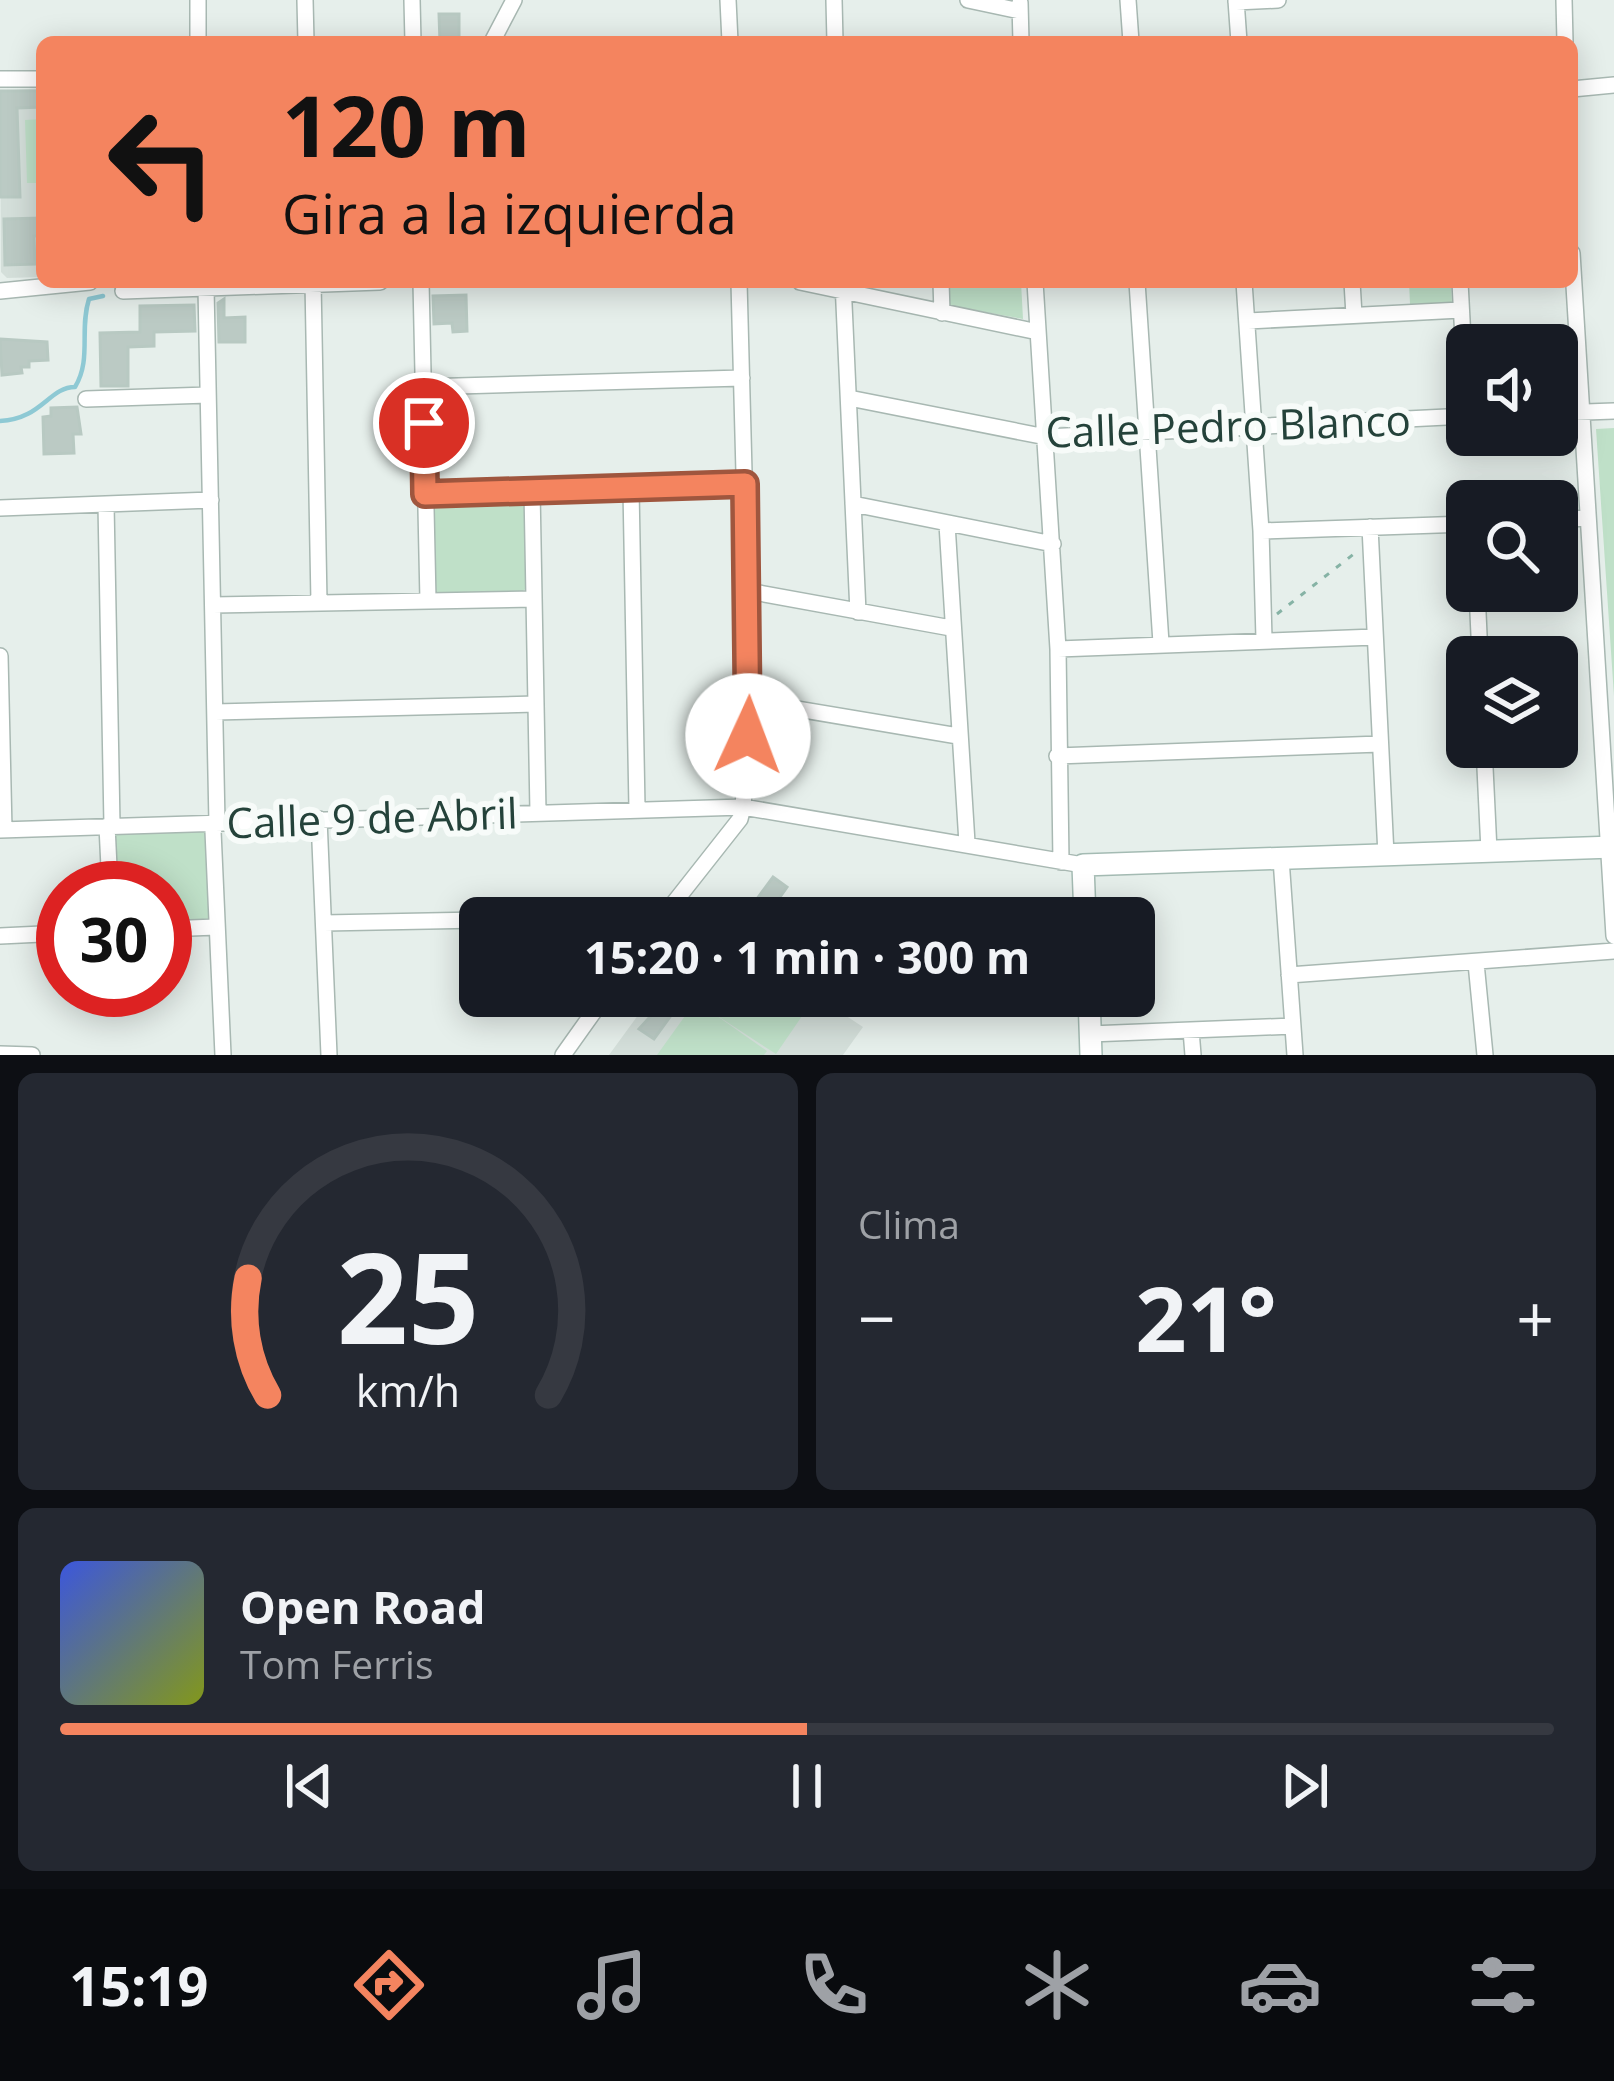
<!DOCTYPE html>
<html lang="es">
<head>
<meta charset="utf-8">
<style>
	:root { --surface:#171b24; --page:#242831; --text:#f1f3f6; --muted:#9ea1a6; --line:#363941; --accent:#f4845f }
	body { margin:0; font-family:"Open Sans",sans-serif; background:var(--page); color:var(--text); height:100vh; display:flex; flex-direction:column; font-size:45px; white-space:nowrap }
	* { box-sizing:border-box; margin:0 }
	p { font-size:39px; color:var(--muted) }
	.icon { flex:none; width:66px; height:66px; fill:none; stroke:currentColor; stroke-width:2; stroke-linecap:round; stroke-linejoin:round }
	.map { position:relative; height:1055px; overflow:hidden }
	.side { display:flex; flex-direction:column; gap:18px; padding:18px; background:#0d0f14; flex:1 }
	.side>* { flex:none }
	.banner { position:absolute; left:36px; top:36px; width:1542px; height:252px; border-radius:18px; box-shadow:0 6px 30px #0003; background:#f4845f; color:#111; overflow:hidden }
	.buttons { position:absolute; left:1446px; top:324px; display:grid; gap:24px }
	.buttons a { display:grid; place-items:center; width:132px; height:132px; border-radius:18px; background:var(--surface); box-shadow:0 6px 30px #0003; font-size:60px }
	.speed { position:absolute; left:36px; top:861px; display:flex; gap:24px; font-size:60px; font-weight:700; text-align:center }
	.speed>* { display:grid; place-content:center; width:156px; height:156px; border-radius:50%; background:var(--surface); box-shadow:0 6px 30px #0003; line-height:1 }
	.speed .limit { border:18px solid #d22; background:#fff; color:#111 }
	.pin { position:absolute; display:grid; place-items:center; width:102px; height:102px; color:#fff; margin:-51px; border:6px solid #fff; border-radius:50%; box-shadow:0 3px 12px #0007 }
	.me { position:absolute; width:132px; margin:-66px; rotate:2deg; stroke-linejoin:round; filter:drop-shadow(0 0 9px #0008) }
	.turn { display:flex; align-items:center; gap:42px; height:252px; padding:0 48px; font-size:54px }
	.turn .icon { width:156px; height:156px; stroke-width:2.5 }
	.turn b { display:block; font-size:84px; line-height:102px }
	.big { font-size:90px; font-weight:700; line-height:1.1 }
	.side .widget { flex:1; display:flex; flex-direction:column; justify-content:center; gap:18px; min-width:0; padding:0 42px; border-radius:18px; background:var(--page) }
	.side .dial { align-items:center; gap:0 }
	.dial svg { height:312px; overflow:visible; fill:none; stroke:var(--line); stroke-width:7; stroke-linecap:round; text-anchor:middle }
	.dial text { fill:var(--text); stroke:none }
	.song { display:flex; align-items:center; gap:36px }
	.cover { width:144px; height:144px; border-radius:18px; background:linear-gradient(135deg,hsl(230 70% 55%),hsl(70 70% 35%)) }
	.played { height:12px; border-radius:6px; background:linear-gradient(90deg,var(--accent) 50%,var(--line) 50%) }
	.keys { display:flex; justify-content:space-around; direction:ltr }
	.heat { display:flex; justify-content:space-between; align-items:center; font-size:66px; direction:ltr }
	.side .tiles { flex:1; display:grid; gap:18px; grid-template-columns:1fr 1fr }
	.widget:last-child { grid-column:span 2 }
	.trip { position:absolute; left:459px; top:897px; width:696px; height:120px; border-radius:18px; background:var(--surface); box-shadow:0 6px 30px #0003; font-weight:700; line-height:120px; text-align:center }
	.tabs { display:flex; height:192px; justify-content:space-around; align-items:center; background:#090b0e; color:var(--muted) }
	.tabs .icon { width:84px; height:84px }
	.tabs .active { color:var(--accent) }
	.tabs b { font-size:54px; color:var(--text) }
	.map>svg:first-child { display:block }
	.built { fill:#d4dfda }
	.green { fill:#bfe0c8 }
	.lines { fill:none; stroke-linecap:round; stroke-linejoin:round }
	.stream { stroke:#8ec9d4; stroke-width:4.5 }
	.building { fill:#bbcac4; stroke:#b8c9c2; stroke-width:3 }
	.street-casing { stroke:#a8b8b2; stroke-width:18 }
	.secondary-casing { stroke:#a4bbb3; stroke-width:24 }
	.path { stroke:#86b3a5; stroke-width:3; stroke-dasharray:6 9; stroke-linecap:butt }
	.street { stroke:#fff; stroke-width:15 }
	.secondary { stroke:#fff; stroke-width:21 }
	.route-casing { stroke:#9f563e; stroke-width:30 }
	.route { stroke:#f4845f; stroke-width:21 }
	.labels { text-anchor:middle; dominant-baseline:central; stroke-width:12; stroke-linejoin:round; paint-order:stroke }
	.street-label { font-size:42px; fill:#24423a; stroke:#f7fbf9 }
</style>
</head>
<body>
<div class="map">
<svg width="1614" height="1055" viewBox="0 0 1614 1055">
	<rect width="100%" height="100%" fill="#e6efeb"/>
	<path class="built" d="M 42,88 L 42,277 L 7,278 L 1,272 L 0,91 Z
		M 652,996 L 816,996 L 863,1027 L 843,1055 L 609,1055 Z"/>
	<path class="green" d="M 42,119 L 42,183 L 27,183 L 25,120 Z
		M 947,282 L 1021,282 L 1023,319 L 947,305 Z
		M 1409,282 L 1451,282 L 1452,303 L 1410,304 Z
		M 1614,428 L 1614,696 L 1596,429 Z
		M 522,496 L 526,500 L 529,587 L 521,592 L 434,593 L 431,505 L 435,499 Z
		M 208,830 L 211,921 L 165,923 L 165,888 L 117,888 L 115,834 Z
		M 709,996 L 801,996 L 811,1003 L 776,1054 L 710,1011 L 767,1051 L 764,1055 L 657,1055 L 695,1002 L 702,1006 Z"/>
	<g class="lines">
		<path class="stream" d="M 0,421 C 42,419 49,387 75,387 C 92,359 79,330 89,299 L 103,296"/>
	</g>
	<path class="building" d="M 439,14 L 459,14 L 459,42 L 440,42 Z
		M 0,91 L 42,91 L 42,107 L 17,108 L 20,197 L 0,197 Z
		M 42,218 L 42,236 L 34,236 L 35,264 L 5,265 L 4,219 Z
		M 466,295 L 467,331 L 453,332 L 452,323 L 434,324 L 433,296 Z
		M 224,299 L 224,318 L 245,317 L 245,342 L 219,342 L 218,303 Z
		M 194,305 L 195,331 L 154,332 L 154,346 L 128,347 L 128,386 L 101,386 L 100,333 L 140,332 L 140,306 Z
		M 0,339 L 47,342 L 48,360 L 29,361 L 29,367 L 21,367 L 22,373 L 2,375 Z
		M 77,407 L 81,434 L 73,434 L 74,453 L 44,454 L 43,417 L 51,416 L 51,408 Z
		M 773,877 L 787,887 L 765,918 L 743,918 Z
		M 669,996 L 685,996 L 654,1039 L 639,1029 Z"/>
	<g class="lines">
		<g class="street-casing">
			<path id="street" d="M 198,0 L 198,42
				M 305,0 L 306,42
				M 412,0 L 413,42
				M 728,0 L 730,42
				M 834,0 L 835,42
				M 968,0 L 1020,11
				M 1128,0 L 1131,42
				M 1236,0 L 1239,42
				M 1564,0 L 1565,42
				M 1236,2 L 1278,0
				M 1020,3 L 1021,42
				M 492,42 L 514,0
				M 0,79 L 42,79
				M 1572,89 L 1614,85
				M 1572,253 L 1614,936
				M 313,282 L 319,602
				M 421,282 L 428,600
				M 800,282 L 1038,332
				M 843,282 L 858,612
				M 941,282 L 942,313
				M 1035,282 L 1058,649 L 1061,862
				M 1137,282 L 1161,643
				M 1244,282 L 1261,531 L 1264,639
				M 1352,282 L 1354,315
				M 1460,282 L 1467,416
				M 206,288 L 217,823 L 213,831 L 223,1055
				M 0,291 L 90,282
				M 123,291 L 380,282
				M 1248,321 L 1461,310
				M 423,387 L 742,378
				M 849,398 L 1046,437 L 1467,416
				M 86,399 L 208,395
				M 1557,413 L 1614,411
				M 631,489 L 637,808
				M 532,490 L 538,812
				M 425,494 L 745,484
				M 106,504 L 112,825
				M 853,504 L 1053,544
				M 0,508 L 211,500
				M 1557,520 L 1586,518
				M 947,524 L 967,843
				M 1370,527 L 1386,855
				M 1261,531 L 1467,524
				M 748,591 L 951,628
				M 1477,591 L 1480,657
				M 213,605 L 534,599
				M 1058,649 L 1375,637
				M 0,656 L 4,830
				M 750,701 L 958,736
				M 215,712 L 536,704
				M 1484,747 L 1489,851
				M 1057,756 L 1380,744
				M 319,819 L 329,1055
				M 107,826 L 110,888
				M 0,830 L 743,807 L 1083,865
				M 1281,859 L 1295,1055
				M 554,918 L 627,918
				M 662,918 L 740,819 L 743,807 L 750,701 L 739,282
				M 324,923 L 480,920
				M 165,929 L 216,927
				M 0,936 L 63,933
				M 1476,963 L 1485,1055
				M 1289,975 L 1614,951
				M 1191,1030 L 1193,1055
				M 1090,1034 L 1293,1026
				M 0,1054 L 32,1055
				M 563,1055 L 605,996"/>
		</g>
		<g class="secondary-casing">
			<path id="secondary" d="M 1085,918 L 1083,865 L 1614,847
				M 1089,996 L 1091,1055"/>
		</g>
		<path class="path" d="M 1277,614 L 1355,553"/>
		<use href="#street" class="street"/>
		<use href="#secondary" class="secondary"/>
	</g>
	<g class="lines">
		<g class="route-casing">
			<path id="route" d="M 424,423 L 425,494 L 745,484 L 748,736"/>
		</g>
		<use href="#route" class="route"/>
	</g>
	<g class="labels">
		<g class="street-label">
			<text transform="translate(1228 425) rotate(-2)">Calle Pedro Blanco</text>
			<text transform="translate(372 817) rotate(-2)">Calle 9 de Abril</text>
		</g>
	</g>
</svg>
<div class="buttons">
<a><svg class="icon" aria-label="sound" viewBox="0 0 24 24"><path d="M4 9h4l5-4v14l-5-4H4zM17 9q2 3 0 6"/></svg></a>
<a><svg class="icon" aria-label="search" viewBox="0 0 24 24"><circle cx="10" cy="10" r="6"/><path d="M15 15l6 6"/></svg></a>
<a><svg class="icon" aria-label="layers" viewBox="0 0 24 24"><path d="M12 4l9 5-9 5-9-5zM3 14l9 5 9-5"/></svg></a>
</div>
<div class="speed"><div class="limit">30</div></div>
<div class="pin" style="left:424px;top:423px;background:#d93025"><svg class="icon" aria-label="arrive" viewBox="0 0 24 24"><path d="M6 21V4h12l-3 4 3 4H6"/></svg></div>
<svg class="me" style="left:748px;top:736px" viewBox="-20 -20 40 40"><circle r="19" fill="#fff"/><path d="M0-13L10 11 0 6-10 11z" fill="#f4845f"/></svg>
<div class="trip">15:20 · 1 min · 300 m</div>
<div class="banner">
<div class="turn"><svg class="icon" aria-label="left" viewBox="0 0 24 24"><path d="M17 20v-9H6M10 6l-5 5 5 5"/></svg><div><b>120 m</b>Gira a la izquierda</div></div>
</div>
</div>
<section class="side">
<div class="tiles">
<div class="widget dial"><svg viewBox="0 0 100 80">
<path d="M14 69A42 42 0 1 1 86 69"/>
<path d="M14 69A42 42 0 0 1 9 39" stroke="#f4845f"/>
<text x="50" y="56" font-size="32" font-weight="700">25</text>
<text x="50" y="72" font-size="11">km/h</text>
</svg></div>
<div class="widget"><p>Clima</p>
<div class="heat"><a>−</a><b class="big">21°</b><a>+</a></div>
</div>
<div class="widget">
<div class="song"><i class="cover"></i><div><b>Open Road</b><p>Tom Ferris</p></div></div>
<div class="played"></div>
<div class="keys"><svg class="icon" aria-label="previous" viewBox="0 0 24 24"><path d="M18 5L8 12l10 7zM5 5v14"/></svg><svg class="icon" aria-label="pause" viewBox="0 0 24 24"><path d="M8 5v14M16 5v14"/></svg><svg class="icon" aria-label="next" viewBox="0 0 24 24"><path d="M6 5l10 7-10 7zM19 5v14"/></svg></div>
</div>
</div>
</section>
<nav class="tabs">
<b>15:19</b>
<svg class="icon active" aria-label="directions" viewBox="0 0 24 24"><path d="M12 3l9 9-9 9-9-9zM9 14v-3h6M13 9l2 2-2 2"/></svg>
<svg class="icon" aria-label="music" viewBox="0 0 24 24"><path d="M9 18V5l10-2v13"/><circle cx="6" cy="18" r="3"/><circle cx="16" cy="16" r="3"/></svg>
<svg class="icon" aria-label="phone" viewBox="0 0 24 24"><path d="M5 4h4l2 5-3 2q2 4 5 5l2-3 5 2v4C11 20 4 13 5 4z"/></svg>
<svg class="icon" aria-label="climate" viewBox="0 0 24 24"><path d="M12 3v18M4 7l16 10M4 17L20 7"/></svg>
<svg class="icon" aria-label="car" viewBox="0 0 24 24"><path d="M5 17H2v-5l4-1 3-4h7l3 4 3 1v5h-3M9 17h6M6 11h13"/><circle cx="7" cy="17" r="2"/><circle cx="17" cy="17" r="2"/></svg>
<svg class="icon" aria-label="filters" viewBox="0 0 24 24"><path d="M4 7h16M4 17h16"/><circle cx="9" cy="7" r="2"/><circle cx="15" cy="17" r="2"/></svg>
</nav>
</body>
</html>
